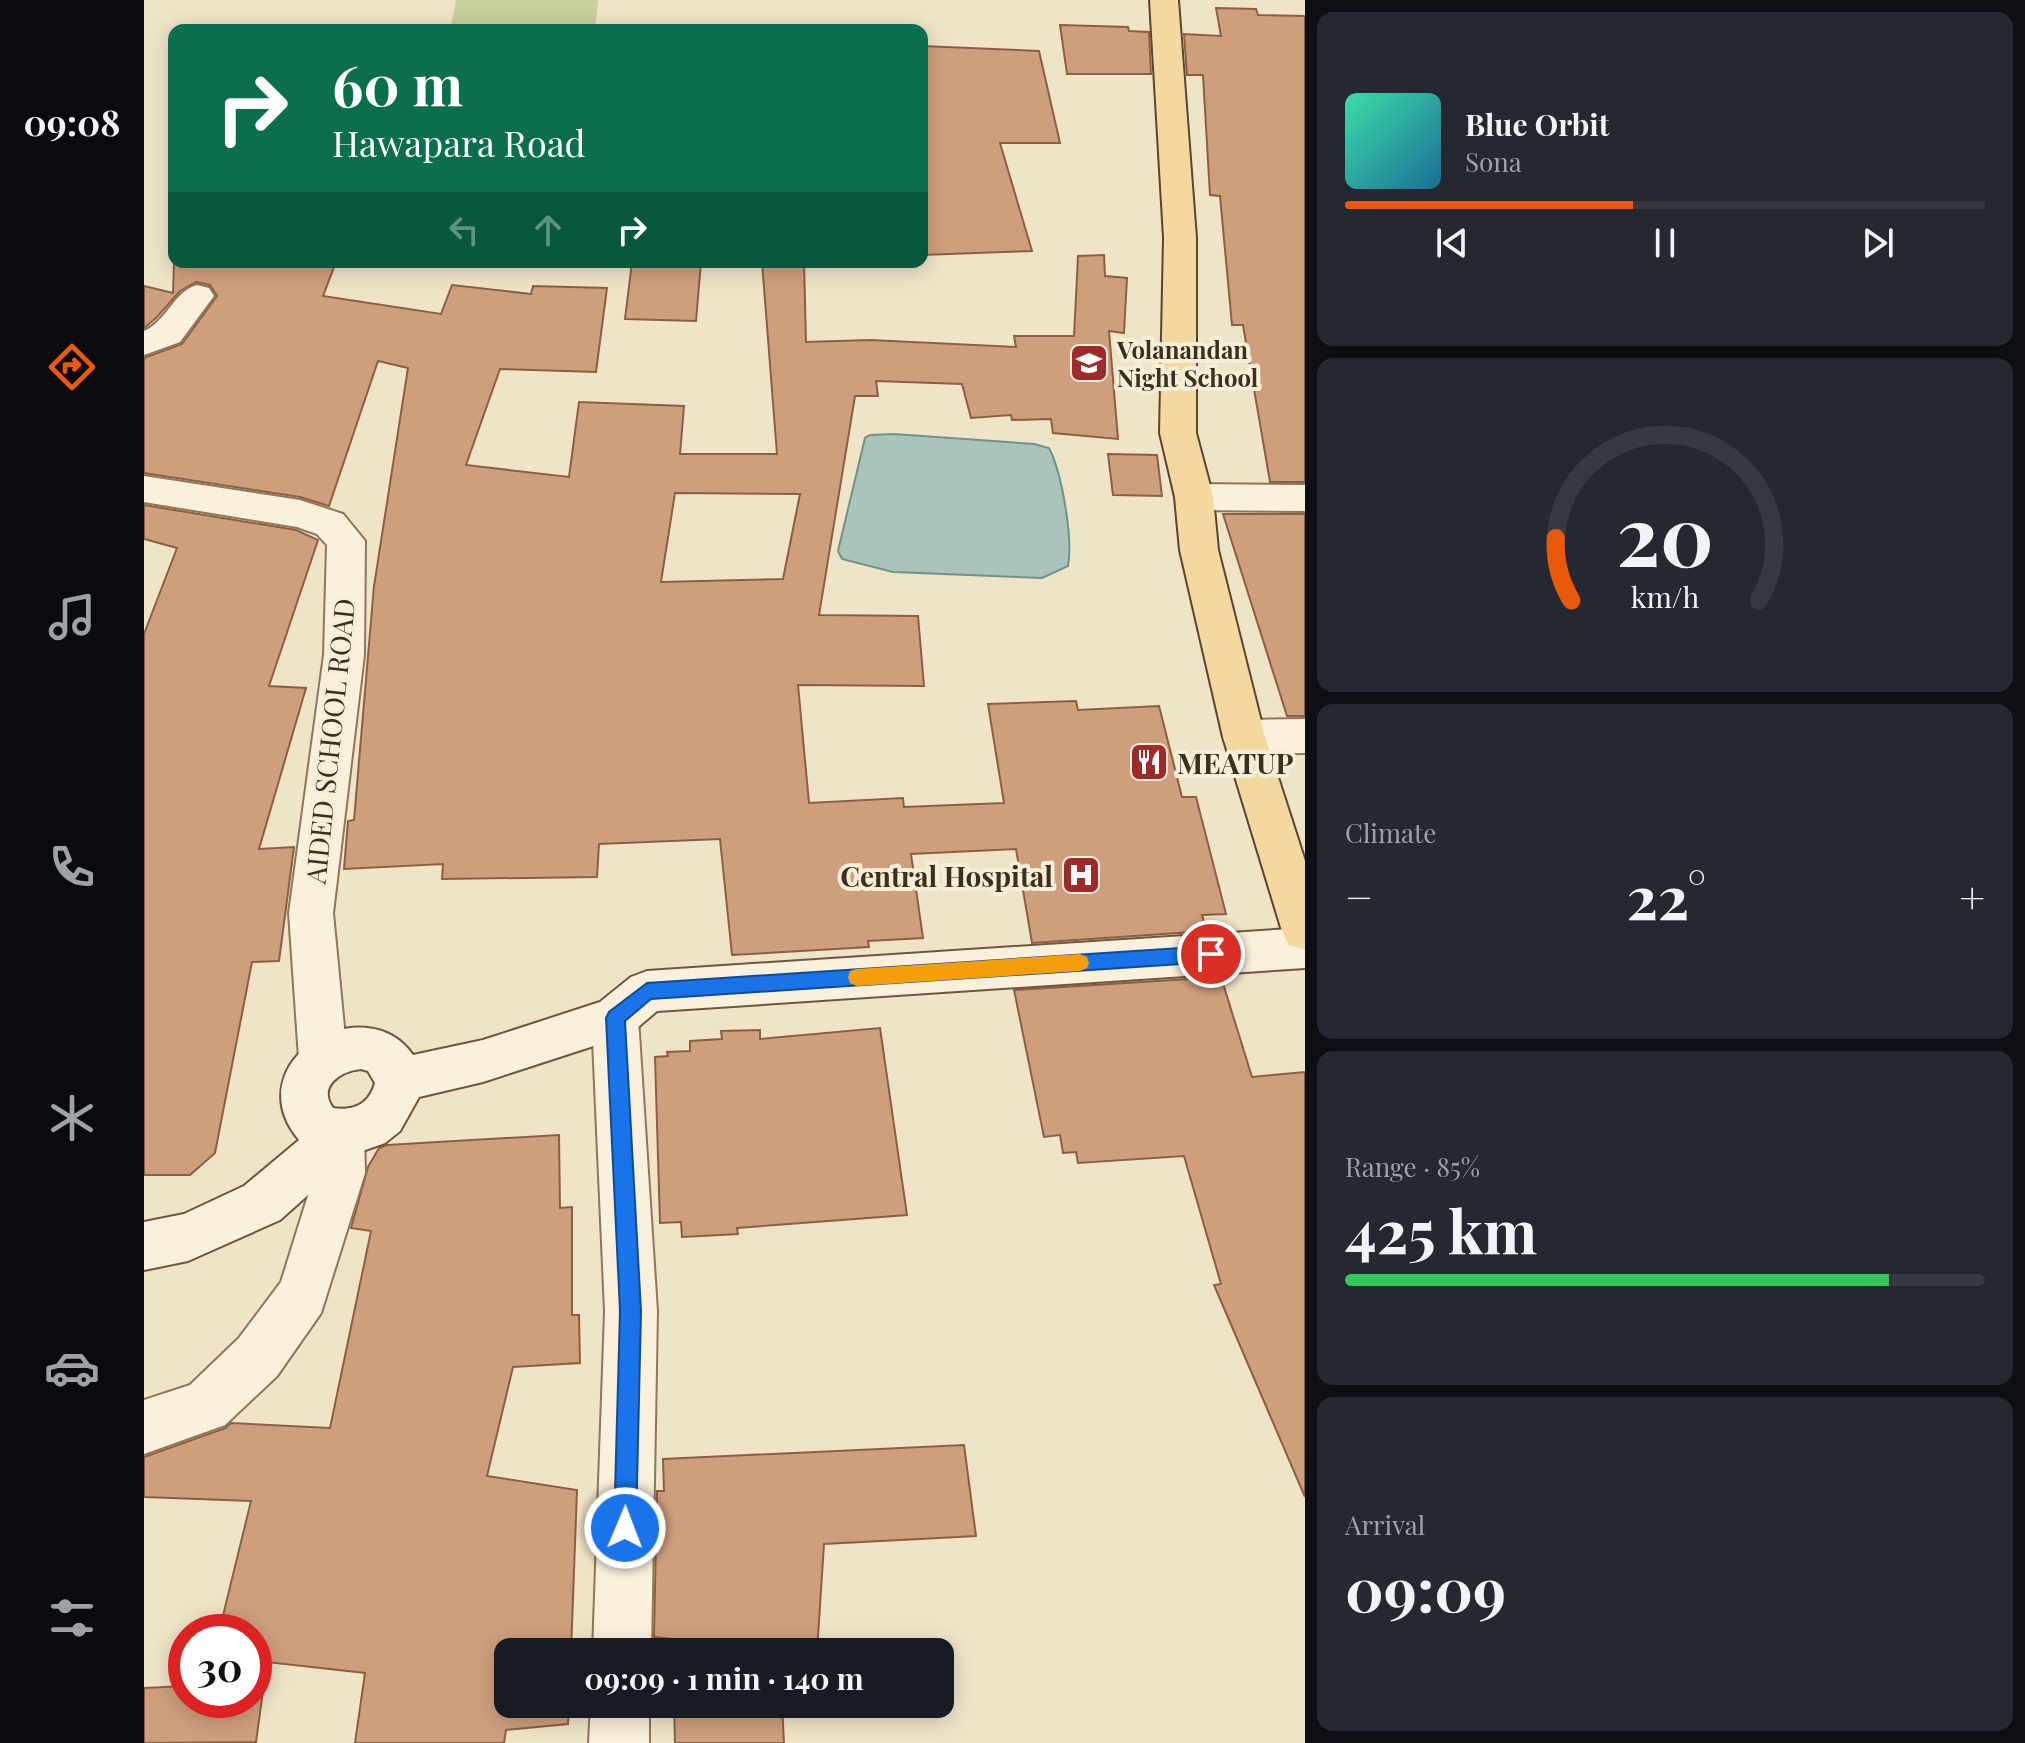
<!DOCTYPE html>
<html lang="en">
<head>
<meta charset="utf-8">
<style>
	:root { --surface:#171b24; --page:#242831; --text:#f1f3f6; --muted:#9ea1a6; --line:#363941; --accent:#ea580c }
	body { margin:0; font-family:"Playfair Display",serif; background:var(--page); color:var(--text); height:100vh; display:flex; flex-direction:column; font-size:30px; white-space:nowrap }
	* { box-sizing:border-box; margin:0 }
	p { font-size:26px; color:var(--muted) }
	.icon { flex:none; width:44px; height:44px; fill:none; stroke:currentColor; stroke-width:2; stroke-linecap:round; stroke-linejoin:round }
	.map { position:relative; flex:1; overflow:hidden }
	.drawer { display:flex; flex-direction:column; gap:12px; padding:12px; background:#0d0f14; width:720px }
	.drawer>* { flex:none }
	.banner { position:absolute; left:24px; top:24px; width:760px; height:244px; border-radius:16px; box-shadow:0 4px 20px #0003; background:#0b6e4f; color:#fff; overflow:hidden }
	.speed { position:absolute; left:24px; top:1614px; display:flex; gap:16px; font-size:40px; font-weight:700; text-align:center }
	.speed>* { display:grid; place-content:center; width:104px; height:104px; border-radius:50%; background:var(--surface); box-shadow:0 4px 20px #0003; line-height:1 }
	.speed .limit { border:12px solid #d22; background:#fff; color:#111 }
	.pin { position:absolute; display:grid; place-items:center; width:68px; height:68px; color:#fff; margin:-34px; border:4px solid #fff; border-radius:50%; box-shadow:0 2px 8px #0007 }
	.me { position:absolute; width:88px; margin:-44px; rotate:1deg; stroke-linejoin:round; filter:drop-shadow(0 0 6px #0008) }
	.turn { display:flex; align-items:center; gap:28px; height:168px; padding:0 32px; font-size:36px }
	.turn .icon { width:104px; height:104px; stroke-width:2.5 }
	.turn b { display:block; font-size:56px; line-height:68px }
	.lanes { display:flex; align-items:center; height:76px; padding:0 32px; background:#0003; justify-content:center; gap:40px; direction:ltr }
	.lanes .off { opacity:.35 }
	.big { font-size:60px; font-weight:700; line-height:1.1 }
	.drawer .widget { flex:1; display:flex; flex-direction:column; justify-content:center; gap:12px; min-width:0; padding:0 28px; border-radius:16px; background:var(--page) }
	.drawer .dial { align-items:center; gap:0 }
	.dial svg { height:208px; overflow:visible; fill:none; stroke:var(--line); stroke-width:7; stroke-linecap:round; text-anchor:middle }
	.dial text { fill:var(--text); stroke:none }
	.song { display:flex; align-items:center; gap:24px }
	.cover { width:96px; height:96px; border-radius:12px; background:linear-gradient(135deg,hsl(160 70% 55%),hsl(200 70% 35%)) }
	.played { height:8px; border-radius:4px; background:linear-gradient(90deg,var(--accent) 45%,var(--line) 45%) }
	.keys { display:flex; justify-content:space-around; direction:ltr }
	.heat { display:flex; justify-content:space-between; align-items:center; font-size:44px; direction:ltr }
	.charge { height:12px; border-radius:6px; background:linear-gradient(90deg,#34c759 85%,var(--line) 0) }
	.trip { position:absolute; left:350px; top:1638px; width:460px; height:80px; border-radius:16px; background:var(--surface); box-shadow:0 4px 20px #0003; font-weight:700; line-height:80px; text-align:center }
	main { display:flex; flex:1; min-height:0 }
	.menu { display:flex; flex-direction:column; width:144px; justify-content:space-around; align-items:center; background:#090b0e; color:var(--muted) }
	.menu .icon { width:56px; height:56px }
	.menu .active { color:var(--accent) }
	.menu b { font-size:36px; color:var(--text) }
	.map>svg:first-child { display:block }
	.green { fill:#c9cf9b }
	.water { fill:#a9c4bc; stroke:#6f938a; stroke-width:2 }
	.building { fill:#cf9f7d; stroke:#8d5f41; stroke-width:2; fill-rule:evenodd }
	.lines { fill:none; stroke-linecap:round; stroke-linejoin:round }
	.street-casing { stroke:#8d765c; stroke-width:4 }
	.secondary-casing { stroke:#6f573f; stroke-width:4 }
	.primary-casing { stroke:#5b4430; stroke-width:4 }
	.street { fill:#faf1dc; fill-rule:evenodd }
	.secondary { fill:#faf1dc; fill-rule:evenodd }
	.primary { fill:#f3d9a0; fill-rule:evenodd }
	.route { fill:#1a73e8; stroke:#114b97; stroke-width:2 }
	.slow { fill:#f59e0b }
	.labels { text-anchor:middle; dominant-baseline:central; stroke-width:8; stroke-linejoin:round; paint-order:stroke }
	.far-poi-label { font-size:24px; font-weight:bold; fill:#3d2e20; stroke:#f7eed8; text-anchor:start }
	.street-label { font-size:28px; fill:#3d2e20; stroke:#f7eed8 }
	.poi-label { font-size:28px; font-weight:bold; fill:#3d2e20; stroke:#f7eed8; text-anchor:start }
</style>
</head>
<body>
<main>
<nav class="menu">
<b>09:08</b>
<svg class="icon active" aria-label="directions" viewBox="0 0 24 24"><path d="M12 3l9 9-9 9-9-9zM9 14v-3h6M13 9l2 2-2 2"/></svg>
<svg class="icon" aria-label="music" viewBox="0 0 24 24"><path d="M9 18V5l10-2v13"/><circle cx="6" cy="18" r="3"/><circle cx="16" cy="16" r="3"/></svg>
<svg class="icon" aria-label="phone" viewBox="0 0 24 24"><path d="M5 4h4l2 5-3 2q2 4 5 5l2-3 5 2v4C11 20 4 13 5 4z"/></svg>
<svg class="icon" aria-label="climate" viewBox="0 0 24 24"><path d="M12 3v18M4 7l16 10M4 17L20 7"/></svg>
<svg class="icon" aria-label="car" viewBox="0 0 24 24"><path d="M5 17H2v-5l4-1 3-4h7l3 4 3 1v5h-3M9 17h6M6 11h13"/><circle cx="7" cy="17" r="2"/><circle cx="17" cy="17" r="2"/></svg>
<svg class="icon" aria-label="filters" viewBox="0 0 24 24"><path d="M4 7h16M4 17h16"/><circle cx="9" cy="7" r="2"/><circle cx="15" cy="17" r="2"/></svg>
</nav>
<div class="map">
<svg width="1161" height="1743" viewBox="0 0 1161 1743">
	<rect width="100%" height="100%" fill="#f0e4c8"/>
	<path class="green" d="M 312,0 L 454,0 L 451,30 L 306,30 Z"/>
	<path class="water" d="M 750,434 L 890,444 L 905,448 C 918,473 929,538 924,566 L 898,578 L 749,572 L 698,559 L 694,551 L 721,438 L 726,435 Z"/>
	<path class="building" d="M 1072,8 L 1112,9 L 1114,15 L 1161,16 L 1161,482 L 1126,482 L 1099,325 L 1088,325 L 1076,196 L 1066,195 L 1059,75 L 1043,75 L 1040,34 L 1077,36 Z
		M 916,25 L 984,27 L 985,31 L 1005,32 L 1007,74 L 923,74 Z
		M 778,46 L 895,51 L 916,143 L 856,143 L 888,251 L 778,255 Z
		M 960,255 L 961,276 L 983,278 L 980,333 L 965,331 L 974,439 L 909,433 L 907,419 L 868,420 L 867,415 L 827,418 L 818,384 L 732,381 L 734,396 L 711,396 L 675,615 L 774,616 L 780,686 L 654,685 L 665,803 L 759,798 L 760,807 L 860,803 L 844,704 L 932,701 L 934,710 L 1015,706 L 1038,797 L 1052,797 L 1082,914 L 1058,915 L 1063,931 L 888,943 L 872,849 L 767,854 L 779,938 L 724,941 L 725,947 L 588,955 L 576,839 L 455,844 L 453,877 L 298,879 L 299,864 L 200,869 L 204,821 L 210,820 L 230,586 L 264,368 L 234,361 L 185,506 L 156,497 L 0,473 L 0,358 L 38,344 L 73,296 L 66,285 L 52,282 L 36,291 L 12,318 L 0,328 L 0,286 L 29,293 L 30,262 L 192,262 L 179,296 L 297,314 L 308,285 L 387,294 L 389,286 L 463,288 L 452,372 L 356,369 L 322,465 L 425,477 L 435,402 L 540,406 L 536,454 L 633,454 L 618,262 L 660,262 L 662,342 L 726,340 L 872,347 L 870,336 L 930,336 L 934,256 ZM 531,493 L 656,494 L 639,579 L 517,582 Z
		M 488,262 L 557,262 L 552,321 L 481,319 Z
		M 964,454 L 1013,455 L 1018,496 L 969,495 Z
		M 0,505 L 152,530 L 174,540 L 125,686 L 162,688 L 115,849 L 150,847 L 135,961 L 108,962 L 71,1153 L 46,1175 L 0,1175 L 0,634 L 33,548 L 0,539 Z
		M 1079,514 L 1161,514 L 1161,716 L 1143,716 Z
		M 1077,977 L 1108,1077 L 1161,1072 L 1161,1497 L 1070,1285 L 1077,1284 L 1040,1156 L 934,1163 L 932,1152 L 919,1153 L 916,1135 L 900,1137 L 870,990 Z
		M 736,1028 L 763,1215 L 593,1228 L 594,1234 L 538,1237 L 537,1222 L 516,1223 L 511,1057 L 524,1056 L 523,1052 L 546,1051 L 546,1041 L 578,1039 L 577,1031 L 616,1030 L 616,1039 Z
		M 415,1135 L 416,1208 L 428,1207 L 428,1315 L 435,1315 L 436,1363 L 369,1367 L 343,1476 L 433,1490 L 427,1652 L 364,1652 L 364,1704 L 425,1704 L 424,1724 L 362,1730 L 360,1743 L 211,1743 L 221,1673 L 123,1662 L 112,1742 L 0,1743 L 0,1688 L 42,1686 L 42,1700 L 110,1700 L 110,1632 L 75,1632 L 107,1501 L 0,1497 L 0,1457 L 82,1428 L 87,1423 L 186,1428 L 227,1231 L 207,1228 L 224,1167 L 235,1148 L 243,1145 Z
		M 820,1445 L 832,1536 L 680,1544 L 673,1652 L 529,1652 L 529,1639 L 510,1637 L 513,1491 L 520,1491 L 519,1459 Z
		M 530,1704 L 638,1704 L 640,1743 L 531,1743 Z"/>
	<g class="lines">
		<g class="street-casing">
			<path id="street" d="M 53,285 L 65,288 L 70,296 L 36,342 L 0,355 L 0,331 C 23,321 29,292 53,285 Z
				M 0,476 L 156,500 L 199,514 L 221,541 L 220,655 L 189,913 L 203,1058 L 196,1073 L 179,1079 L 162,1073 L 155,1058 L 145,913 L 180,655 L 183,545 L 173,534 L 153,527 L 0,502 Z
				M 1050,484 L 1161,485 L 1161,511 L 1050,510 L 1037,506 L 1031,497 L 1037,488 Z
				M 1161,719 L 1161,753 L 1100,754 L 1085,749 L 1079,737 L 1085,725 L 1100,720 Z
				M 471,997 L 487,1003 L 494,1018 L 513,1311 L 507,1652 L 449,1652 L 461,1311 L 448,1018 L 455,1003 Z
				M 196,1112 L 213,1119 L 220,1135 L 221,1173 L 177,1313 L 133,1376 L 81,1425 L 0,1454 L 0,1400 L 46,1385 L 95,1338 L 137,1282 L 171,1173 L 172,1135 L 179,1119 Z
				M 447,1704 L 505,1704 L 505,1743 L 445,1743 Z"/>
		</g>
		<g class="secondary-casing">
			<path id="secondary" d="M 1161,928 L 1161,968 L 513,1011 L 487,1033 L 471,1039 L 339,1082 L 275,1097 L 256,1131 L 241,1143 L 210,1154 L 136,1220 L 44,1261 L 0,1270 L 0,1222 L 40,1214 L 100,1186 L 155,1140 C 90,1062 220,985 269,1055 L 339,1040 L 456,1002 L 487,977 L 503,971 ZM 217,1069 L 224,1071 L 231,1083 C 225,1105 209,1111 189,1108 C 173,1086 197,1071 217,1069 Z"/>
		</g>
		<g class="primary-casing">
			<path id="primary" d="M 1006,0 L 1034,0 L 1052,238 L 1052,433 L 1069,497 L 1074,550 L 1121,737 L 1161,861 L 1161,950 L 1145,945 L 1138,931 L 1079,737 L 1036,550 L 1031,497 L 1016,433 L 1020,238 Z"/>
		</g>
		<use href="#street" class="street"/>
		<use href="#secondary" class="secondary"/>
		<use href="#primary" class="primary"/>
	</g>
	<path class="route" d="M 1067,946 L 1074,948 L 1076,954 L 1074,960 L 1067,962 L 507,999 L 481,1021 L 497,1311 L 492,1528 L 489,1536 L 481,1539 L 473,1536 L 470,1528 L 476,1311 L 462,1018 L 465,1012 L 503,983 Z"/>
	<path class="slow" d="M 936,954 L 943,957 L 945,963 L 943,968 L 936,971 L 713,986 L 706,983 L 704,977 L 706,971 L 713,969 Z"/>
	<defs>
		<g id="school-square" transform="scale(2)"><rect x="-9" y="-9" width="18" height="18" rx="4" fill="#9e2a2b" stroke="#f7eed8"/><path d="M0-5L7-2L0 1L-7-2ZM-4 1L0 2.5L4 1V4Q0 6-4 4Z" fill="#fff"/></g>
		<g id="restaurant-square" transform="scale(2)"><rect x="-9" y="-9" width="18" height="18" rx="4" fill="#9e2a2b" stroke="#f7eed8"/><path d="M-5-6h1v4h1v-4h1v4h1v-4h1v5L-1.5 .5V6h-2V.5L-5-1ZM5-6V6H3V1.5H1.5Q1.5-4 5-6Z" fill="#fff"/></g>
		<g id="hospital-square" transform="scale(2)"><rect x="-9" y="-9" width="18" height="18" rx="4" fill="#9e2a2b" stroke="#f7eed8"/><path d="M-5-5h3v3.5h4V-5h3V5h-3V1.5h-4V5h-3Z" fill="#fff"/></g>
	</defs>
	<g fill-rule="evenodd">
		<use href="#school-square" x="945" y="363"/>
		<use href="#restaurant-square" x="1005" y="762"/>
		<use href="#hospital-square" x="937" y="875"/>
	</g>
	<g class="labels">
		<g class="far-poi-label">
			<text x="973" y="349">Volanandan<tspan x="973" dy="28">Night School</tspan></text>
		</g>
		<g class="street-label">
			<text transform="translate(185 741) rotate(-84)">AIDED SCHOOL ROAD</text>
		</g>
		<g class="poi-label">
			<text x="1033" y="762">MEATUP</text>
			<text x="909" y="875" text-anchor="end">Central Hospital</text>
		</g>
	</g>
</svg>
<div class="speed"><div class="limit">30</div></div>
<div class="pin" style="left:1067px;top:954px;background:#d93025"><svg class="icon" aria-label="arrive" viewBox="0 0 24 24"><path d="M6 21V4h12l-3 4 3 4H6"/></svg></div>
<svg class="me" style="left:481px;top:1528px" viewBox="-20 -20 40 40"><circle r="17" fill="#1a73e8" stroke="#fff" stroke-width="3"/><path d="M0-11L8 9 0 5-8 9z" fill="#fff"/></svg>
<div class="trip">09:09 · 1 min · 140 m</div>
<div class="banner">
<div class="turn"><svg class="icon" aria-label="right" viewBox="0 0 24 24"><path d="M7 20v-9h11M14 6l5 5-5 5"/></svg><div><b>60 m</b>Hawapara Road</div></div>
<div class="lanes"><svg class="icon off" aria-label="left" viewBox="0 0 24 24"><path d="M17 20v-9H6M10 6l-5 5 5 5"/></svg><svg class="icon off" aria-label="ahead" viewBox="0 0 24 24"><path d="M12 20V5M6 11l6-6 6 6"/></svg><svg class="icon" aria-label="right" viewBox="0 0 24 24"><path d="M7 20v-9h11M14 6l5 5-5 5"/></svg></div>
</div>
</div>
<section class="drawer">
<div class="widget">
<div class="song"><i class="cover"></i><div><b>Blue Orbit</b><p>Sona</p></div></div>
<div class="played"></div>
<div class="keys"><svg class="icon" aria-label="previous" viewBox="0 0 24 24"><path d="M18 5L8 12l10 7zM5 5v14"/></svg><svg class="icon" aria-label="pause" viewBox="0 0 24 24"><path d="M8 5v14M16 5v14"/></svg><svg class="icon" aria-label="next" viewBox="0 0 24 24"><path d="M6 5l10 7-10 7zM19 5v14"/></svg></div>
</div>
<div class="widget dial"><svg viewBox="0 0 100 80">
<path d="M14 69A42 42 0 1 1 86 69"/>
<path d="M14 69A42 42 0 0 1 8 45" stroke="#ea580c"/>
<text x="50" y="56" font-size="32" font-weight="700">20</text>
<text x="50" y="72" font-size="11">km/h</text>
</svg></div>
<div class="widget"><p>Climate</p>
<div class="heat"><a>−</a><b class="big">22°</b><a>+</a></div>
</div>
<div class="widget"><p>Range · 85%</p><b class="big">425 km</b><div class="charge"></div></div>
<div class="widget"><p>Arrival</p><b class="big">09:09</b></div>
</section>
</main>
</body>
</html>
